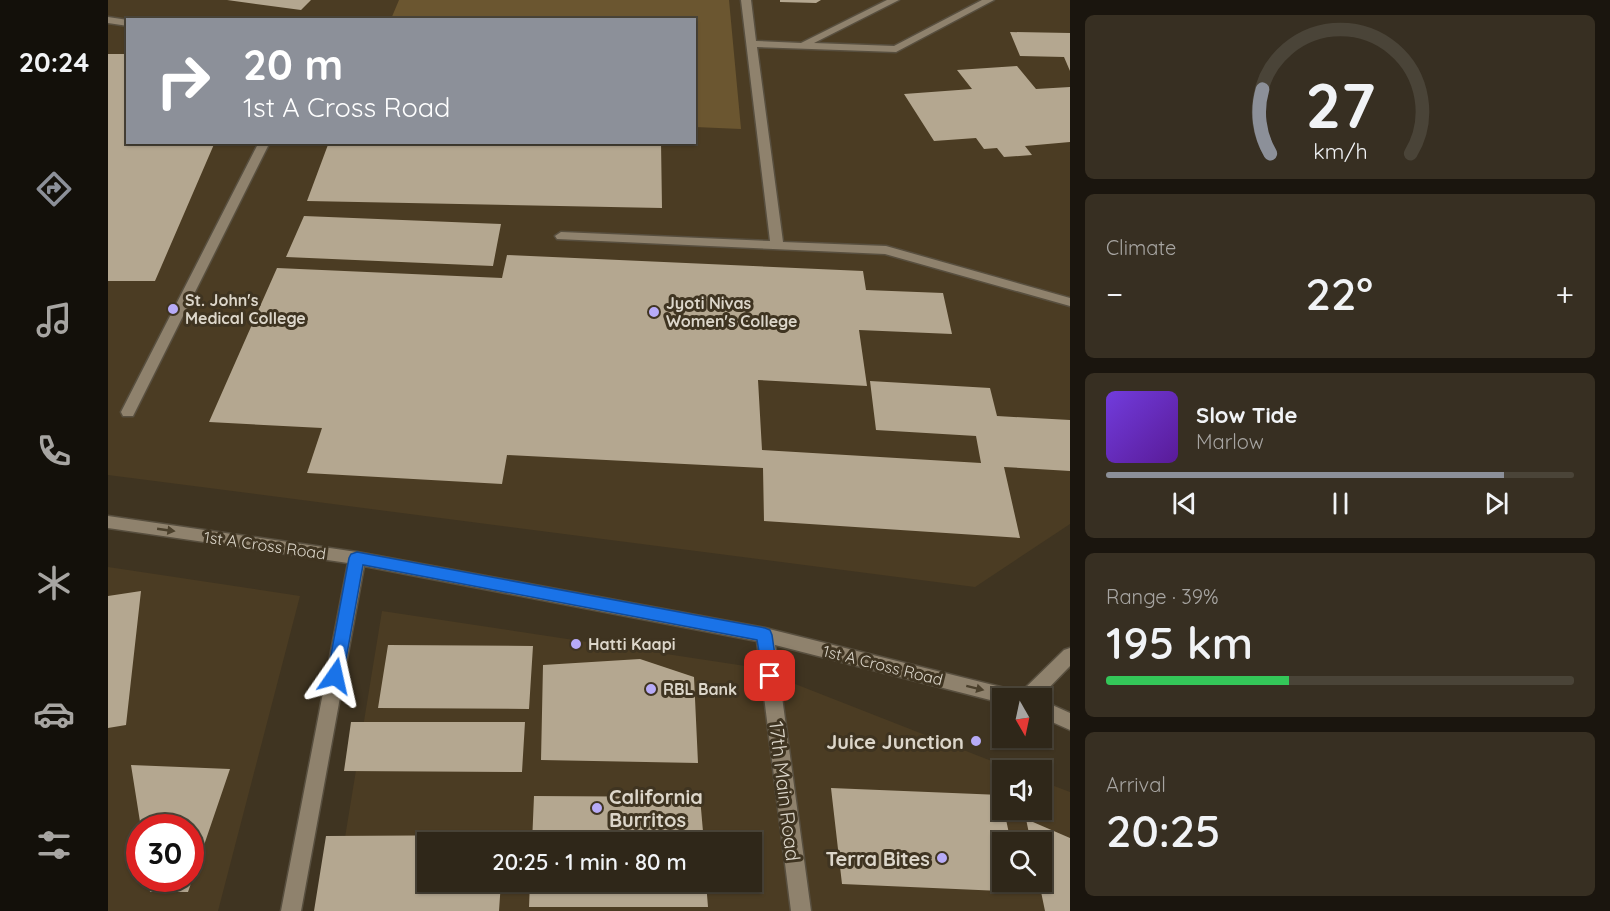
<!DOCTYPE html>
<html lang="en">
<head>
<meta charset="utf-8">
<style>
	:root { --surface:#2f2719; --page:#372f22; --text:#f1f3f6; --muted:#a7a5a2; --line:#4a4438; --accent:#8c9099 }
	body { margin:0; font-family:Quicksand,sans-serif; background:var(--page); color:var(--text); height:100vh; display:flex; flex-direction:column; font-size:22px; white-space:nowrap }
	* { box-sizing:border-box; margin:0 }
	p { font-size:20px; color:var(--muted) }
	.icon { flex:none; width:33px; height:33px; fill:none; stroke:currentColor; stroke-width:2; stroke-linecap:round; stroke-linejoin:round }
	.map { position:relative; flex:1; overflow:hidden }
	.drawer { display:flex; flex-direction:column; gap:15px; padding:15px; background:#1a150e; width:540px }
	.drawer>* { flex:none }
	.guide { position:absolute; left:18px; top:18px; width:570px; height:126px; border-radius:0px; box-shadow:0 2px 4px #0004,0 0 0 2px var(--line); background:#8c9099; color:#fff; overflow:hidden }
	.needle { width:39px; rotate:171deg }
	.fabs { position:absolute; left:884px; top:688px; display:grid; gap:12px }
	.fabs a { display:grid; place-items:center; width:60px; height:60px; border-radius:0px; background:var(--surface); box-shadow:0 2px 4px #0004,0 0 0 2px var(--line); font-size:30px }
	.speed { position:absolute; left:18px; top:814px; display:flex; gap:12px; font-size:30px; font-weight:700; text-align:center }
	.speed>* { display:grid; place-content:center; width:78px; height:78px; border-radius:50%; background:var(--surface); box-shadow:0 2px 4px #0004,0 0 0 2px var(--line); line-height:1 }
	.speed .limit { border:9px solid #d22; background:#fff; color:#111 }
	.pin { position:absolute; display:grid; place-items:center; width:51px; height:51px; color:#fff; margin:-26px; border-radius:12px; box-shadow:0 3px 9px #0006 }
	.me { position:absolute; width:66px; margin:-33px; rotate:11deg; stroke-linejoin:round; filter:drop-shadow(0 0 4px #0008) }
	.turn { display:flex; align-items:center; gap:21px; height:126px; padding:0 18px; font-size:27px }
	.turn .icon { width:78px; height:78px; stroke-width:2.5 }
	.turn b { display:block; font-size:42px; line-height:51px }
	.big { font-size:45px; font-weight:600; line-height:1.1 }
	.drawer .card { flex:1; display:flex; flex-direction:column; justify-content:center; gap:9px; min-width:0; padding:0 21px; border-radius:9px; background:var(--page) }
	.drawer .dial { align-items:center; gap:0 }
	.dial svg { height:156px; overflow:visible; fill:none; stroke:var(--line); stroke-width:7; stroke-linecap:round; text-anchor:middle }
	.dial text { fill:var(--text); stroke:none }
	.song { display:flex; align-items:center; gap:18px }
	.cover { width:72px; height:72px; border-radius:9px; background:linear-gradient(135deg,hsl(260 70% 55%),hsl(270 70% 35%)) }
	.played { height:6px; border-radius:3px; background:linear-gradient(90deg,var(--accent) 85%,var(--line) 85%) }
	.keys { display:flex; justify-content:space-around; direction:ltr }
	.heat { display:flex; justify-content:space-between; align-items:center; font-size:33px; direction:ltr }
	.charge { height:9px; border-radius:4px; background:linear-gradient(90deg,#34c759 39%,var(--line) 0) }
	.trip { position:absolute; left:309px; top:832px; width:345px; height:60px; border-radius:0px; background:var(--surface); box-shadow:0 2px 4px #0004,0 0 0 2px var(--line); font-weight:600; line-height:60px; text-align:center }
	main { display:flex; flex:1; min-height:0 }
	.menu { display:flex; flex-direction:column; width:108px; justify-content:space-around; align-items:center; background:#13100a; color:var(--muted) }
	.menu .icon { width:42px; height:42px }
	.menu .current { color:var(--accent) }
	.menu b { font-size:27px; color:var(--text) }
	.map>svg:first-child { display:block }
	.built { fill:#4b3c23; fill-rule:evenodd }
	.green { fill:#6b5630 }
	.building { fill:#b4a790 }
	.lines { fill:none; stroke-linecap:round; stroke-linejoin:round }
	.minor-casing { stroke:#584f3f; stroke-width:3 }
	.minor { fill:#8f826d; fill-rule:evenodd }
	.oneway { fill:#4b402c }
	.route { fill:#1a73e8; stroke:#114b97; stroke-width:1.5 }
	.poi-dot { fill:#b7abf7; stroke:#3f3421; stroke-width:2 }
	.labels { text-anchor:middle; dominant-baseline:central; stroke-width:6; stroke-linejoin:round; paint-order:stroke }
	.poi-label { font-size:16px; font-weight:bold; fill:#dcd6ca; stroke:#3f3421; text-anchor:start }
	.street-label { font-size:16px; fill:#dcd6ca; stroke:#3f3421 }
	.near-poi-label { font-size:20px; font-weight:bold; fill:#dcd6ca; stroke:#3f3421; text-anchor:end }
	.near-street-label { font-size:20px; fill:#dcd6ca; stroke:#3f3421 }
</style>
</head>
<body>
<main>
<nav class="menu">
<b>20:24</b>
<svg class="icon current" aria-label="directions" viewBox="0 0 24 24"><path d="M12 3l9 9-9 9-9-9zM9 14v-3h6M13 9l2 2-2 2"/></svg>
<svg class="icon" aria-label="music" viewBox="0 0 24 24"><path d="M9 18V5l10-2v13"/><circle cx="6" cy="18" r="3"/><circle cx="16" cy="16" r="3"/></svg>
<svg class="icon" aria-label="phone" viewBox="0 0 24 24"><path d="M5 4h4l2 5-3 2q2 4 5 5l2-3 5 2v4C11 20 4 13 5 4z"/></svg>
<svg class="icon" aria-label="climate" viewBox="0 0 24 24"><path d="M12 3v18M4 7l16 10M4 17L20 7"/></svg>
<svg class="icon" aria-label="car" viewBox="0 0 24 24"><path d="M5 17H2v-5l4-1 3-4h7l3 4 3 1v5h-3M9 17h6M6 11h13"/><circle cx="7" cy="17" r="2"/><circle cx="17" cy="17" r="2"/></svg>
<svg class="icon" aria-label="filters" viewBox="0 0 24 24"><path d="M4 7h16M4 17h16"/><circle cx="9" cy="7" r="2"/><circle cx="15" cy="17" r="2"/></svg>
</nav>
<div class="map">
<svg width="962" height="911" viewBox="0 0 962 911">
	<rect width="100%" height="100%" fill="#3f3421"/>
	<path class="built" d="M 0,0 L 962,0 L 962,524 L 867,587 L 0,475 ZM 20,20 L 586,20 L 586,142 L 20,142 Z
		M 0,567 L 192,596 L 110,911 L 0,911 ZM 32,828 L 82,828 L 82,879 L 32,879 Z
		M 274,611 L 644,667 L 909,771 L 894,771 L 894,810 L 933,810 L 933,781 L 962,792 L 962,911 L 225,911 ZM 320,843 L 644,843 L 644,882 L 320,882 ZM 894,843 L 933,843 L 933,882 L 894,882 Z"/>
	<path class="green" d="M 291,0 L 621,0 L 633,129 L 587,127 L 586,20 L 283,19 Z"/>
	<path class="building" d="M 119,0 L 203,0 L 193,10 Z
		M 672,0 L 713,0 L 708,3 L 672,2 Z
		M 902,32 L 962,33 L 962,71 L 956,57 L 912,56 Z
		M 0,54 L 20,54 L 20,142 L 107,142 L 47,281 L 0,281 Z
		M 909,66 L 928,89 L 962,87 L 962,142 L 917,146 L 924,155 L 896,157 L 889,148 L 876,149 L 868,138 L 826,141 L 796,94 L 864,89 L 849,70 Z
		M 221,142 L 553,142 L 554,208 L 199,201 Z
		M 196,216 L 393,224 L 385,266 L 178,257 Z
		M 399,255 L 755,271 L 758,290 L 835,293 L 844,334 L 751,330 L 759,386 L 650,380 L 654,450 L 873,463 L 868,436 L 768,430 L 762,381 L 882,388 L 889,416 L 962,420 L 962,471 L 896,467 L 912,538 L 656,521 L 655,468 L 399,455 L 394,484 L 199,473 L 214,428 L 101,422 L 169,268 L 394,278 Z
		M 33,591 L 18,725 L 0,728 L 0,596 Z
		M 280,645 L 425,646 L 421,709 L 270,708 Z
		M 532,659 L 586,677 L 590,763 L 433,760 L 435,665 Z
		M 243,722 L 417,722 L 414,772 L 236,771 Z
		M 23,765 L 122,769 L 80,892 L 42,892 L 40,879 L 82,879 L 82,828 L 33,828 Z
		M 723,788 L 893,795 L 894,810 L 896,810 L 903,843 L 894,843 L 894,882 L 912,882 L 914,892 L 734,884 Z
		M 426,796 L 592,797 L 596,843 L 424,843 Z
		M 918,819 L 962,838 L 962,911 L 937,911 L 931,882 L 933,882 L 933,843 L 923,843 Z
		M 395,835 L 395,843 L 320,843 L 320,882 L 393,882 L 391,911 L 206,911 L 218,836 Z
		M 422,882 L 598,882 L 600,907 L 421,907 Z"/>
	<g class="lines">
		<g class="minor-casing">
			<path id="minor" d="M 633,0 L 643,0 L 648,41 L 693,43 L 779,0 L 791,0 L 706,43 L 786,46 L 874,0 L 886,0 L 788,52 L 649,47 L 675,242 L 778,246 L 962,298 L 962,306 L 777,254 L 449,239 L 447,236 L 453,232 L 662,241 Z
				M 0,17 L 20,20 L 20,26 L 0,23 Z
				M 151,142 L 162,142 L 25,416 L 15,416 L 13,412 Z
				M 0,516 L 249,552 L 657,628 L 913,692 L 956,650 L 962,648 L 962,666 L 930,699 L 894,699 L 894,703 L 667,645 L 703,911 L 683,911 L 649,641 L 256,566 L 193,911 L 173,911 L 240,563 L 0,528 Z
				M 933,700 L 962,713 L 962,730 L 933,717 Z"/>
		</g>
		<use href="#minor" class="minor"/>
	</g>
	<defs><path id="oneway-solid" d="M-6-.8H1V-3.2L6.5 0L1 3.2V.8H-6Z" transform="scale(1.5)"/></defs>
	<g class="oneway">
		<use href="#oneway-solid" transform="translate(58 530) rotate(8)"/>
		<use href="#oneway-solid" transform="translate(867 688) rotate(14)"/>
	</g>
	<path class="route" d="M 249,552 L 657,628 L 662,630 L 664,635 L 670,676 L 668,681 L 662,683 L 656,681 L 649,640 L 255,565 L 235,676 L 232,681 L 227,683 L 221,681 L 219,676 L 241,558 L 243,554 Z"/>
	<g class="poi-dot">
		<circle cx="65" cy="309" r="6"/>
		<circle cx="546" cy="312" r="6"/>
		<circle cx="468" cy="644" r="6"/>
		<circle cx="543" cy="689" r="6"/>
		<circle cx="868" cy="741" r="6"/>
		<circle cx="489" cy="808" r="6"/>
		<circle cx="834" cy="858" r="6"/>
	</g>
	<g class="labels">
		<g class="poi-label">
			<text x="77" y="300">St. John's<tspan x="77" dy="18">Medical College</tspan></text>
			<text x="558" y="303">Jyoti Nivas<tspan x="558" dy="18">Women's College</tspan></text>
			<text x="480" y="644">Hatti Kaapi</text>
			<text x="555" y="689">RBL Bank</text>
		</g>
		<g class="street-label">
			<text transform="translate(157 545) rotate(8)">1st A Cross Road</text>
			<text transform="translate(775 665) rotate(14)">1st A Cross Road</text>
		</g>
		<g class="near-poi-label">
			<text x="856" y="741">Juice Junction</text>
			<text x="501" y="796" text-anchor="start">California<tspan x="501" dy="23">Burritos</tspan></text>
			<text x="822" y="858">Terra Bites</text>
		</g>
		<g class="near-street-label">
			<text transform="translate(677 791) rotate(83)">17th Main Road</text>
		</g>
	</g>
</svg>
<div class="fabs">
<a><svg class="needle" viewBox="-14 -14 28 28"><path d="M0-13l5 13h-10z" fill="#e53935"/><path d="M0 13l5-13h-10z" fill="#a7a5a2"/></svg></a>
<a><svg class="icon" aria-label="sound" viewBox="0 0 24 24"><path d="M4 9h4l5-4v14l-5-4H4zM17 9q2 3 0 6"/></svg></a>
<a><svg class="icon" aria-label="search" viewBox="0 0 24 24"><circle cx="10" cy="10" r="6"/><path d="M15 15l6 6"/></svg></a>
</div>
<div class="speed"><div class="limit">30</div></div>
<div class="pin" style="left:662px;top:676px;background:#d93025"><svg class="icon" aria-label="arrive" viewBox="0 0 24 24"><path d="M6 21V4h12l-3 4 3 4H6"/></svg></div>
<svg class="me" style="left:227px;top:676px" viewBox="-20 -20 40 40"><path d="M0-17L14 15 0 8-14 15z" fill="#1a73e8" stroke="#fff" stroke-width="4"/></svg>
<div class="trip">20:25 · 1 min · 80 m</div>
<div class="guide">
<div class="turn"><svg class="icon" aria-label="right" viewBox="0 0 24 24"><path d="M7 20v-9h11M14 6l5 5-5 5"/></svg><div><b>20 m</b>1st A Cross Road</div></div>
</div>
</div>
<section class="drawer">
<div class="card dial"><svg viewBox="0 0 100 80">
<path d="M14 69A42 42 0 1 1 86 69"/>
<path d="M14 69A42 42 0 0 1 10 36" stroke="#8c9099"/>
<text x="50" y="56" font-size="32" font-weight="700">27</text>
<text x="50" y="72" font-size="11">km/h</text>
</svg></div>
<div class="card"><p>Climate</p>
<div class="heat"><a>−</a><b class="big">22°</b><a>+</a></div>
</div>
<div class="card">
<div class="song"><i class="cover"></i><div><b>Slow Tide</b><p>Marlow</p></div></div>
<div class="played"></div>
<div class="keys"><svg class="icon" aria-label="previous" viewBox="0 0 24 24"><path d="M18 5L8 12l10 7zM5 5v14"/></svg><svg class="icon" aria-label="pause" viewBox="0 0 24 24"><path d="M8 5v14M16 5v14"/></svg><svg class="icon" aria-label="next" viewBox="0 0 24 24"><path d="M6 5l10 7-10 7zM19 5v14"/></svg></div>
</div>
<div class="card"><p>Range · 39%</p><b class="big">195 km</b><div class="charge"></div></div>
<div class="card"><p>Arrival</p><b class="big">20:25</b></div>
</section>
</main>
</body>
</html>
